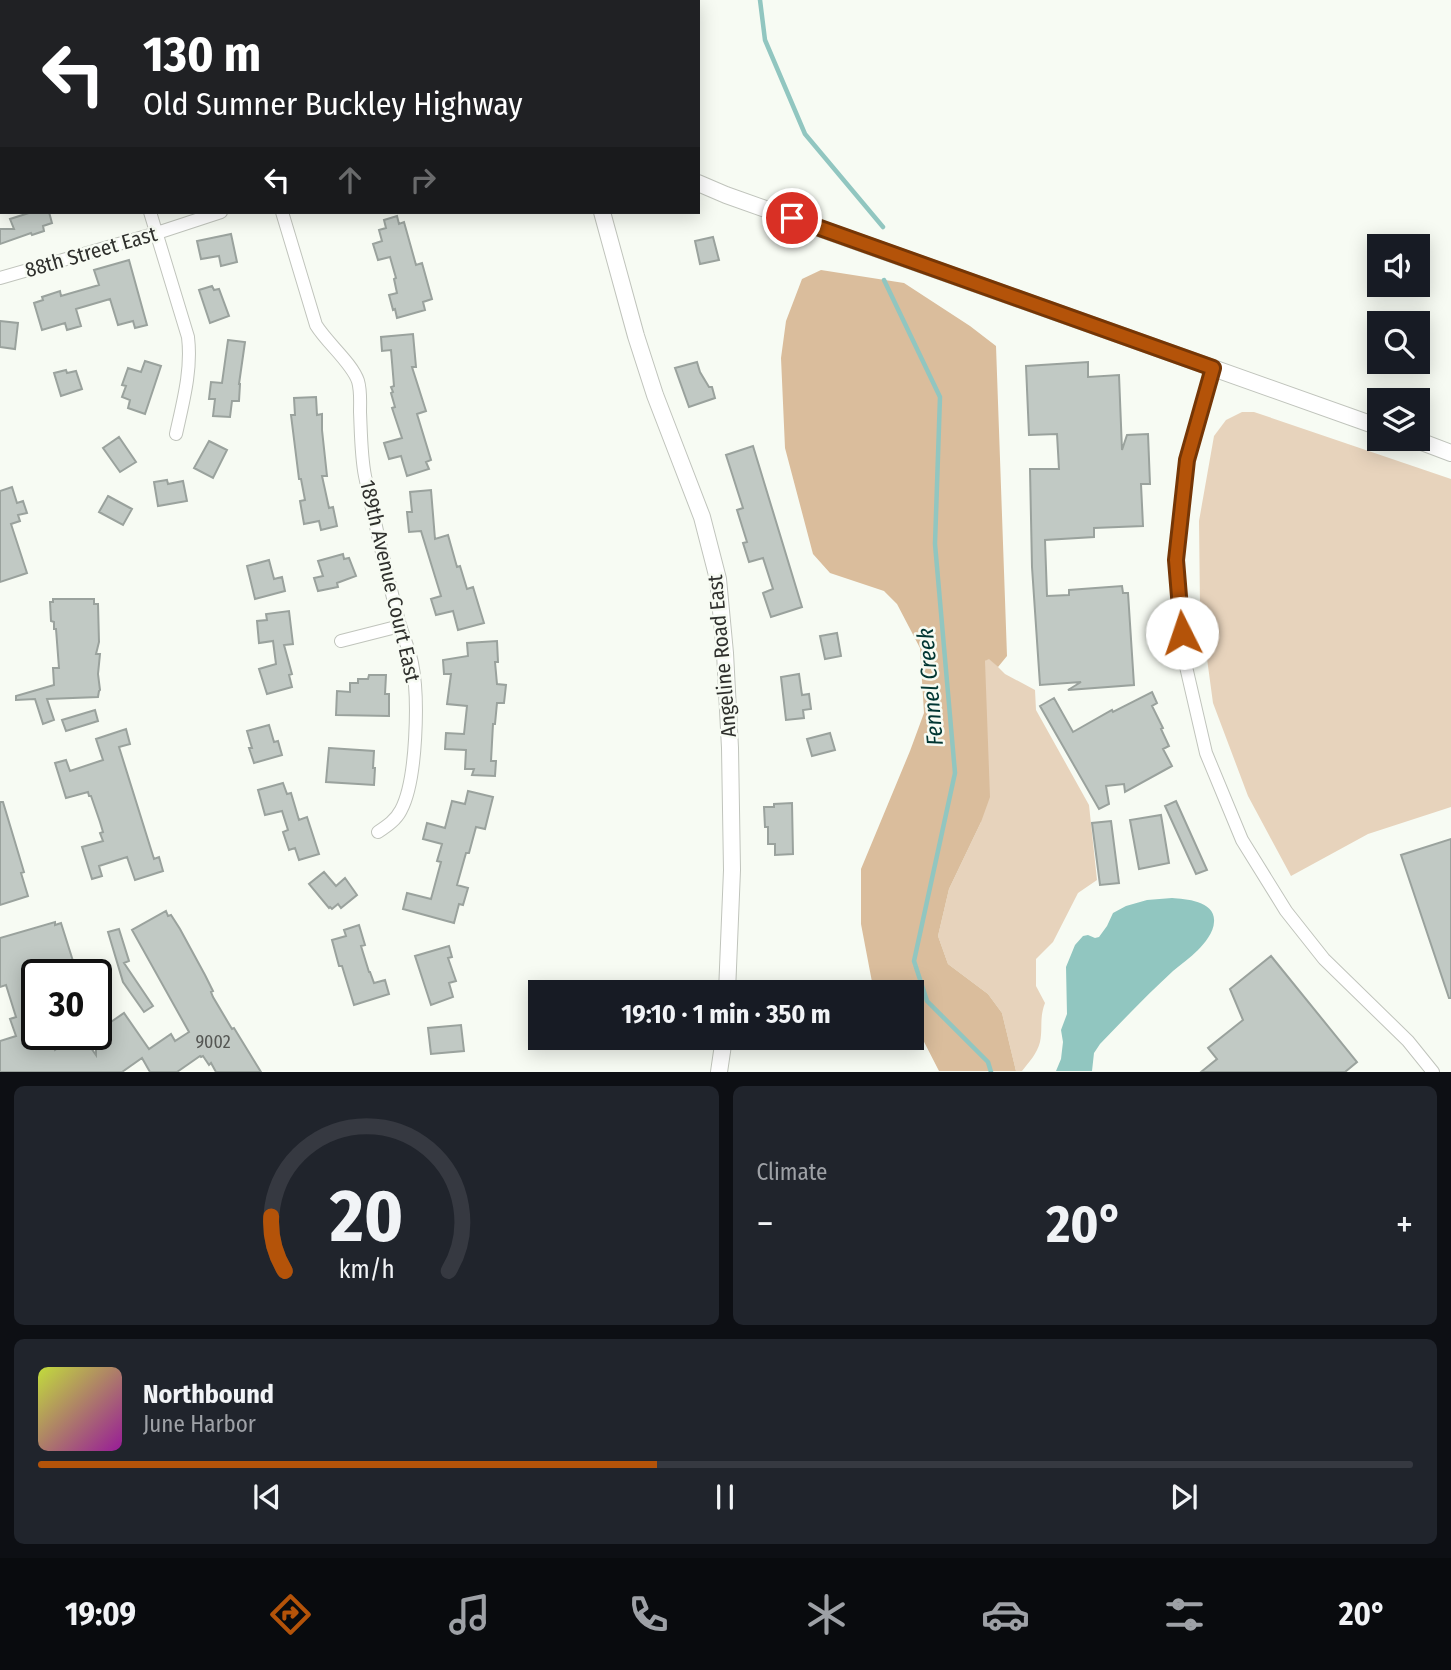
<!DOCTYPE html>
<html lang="en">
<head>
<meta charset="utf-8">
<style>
	:root { --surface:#171b24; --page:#20242c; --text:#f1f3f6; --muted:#9ea1a6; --line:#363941; --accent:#b45309 }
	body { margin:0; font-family:"Fira Sans Condensed",sans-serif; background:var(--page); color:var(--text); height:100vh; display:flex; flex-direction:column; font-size:26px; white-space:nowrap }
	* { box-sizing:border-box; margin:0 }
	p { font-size:23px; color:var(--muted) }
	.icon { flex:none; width:38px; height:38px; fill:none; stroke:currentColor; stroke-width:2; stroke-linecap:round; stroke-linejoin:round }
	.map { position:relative; height:1072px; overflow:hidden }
	.sheet { display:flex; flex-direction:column; gap:14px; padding:14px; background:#0d0f14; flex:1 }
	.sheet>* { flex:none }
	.banner { position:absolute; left:0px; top:0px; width:700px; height:214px; box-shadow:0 4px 18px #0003; background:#202124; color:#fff; overflow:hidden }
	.fabs { position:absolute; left:1367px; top:234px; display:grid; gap:14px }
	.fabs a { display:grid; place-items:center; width:63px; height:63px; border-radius:0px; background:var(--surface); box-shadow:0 4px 18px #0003; font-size:35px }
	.speed { position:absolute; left:21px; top:959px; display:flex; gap:14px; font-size:35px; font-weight:700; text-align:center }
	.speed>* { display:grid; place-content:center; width:91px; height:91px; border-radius:50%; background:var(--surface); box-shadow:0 4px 18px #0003; line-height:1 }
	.speed .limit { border:4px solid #111; border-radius:10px; background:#fff; color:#111 }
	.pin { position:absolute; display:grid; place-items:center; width:60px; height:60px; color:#fff; margin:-30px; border:4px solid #fff; border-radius:50%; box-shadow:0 2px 7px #0007 }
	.me { position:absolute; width:77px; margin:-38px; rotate:356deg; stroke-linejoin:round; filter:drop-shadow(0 0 5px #0008) }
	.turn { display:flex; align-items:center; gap:24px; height:147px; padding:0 28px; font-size:32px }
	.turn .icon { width:91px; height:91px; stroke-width:2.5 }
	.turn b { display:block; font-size:49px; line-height:60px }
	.lanes { display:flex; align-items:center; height:66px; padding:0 28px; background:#0003; justify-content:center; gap:35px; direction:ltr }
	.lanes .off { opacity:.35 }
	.big { font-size:52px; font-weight:700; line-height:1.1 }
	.sheet .tile { flex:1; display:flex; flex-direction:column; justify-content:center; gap:10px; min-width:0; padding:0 24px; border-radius:10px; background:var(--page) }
	.sheet .dial { align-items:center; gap:0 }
	.dial svg { height:182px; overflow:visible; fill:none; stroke:var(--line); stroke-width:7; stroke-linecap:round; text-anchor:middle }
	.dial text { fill:var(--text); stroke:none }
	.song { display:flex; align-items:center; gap:21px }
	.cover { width:84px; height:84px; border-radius:10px; background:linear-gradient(135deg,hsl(70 70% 55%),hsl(300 70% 35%)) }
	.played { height:7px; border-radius:4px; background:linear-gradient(90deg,var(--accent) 45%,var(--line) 45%) }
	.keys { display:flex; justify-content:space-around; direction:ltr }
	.heat { display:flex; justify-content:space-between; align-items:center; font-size:38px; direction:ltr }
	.sheet .tiles { flex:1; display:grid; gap:14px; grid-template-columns:1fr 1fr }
	.tile:last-child { grid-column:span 2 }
	.trip { position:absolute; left:528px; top:980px; width:396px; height:70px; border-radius:0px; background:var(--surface); box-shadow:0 4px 18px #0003; font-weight:700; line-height:70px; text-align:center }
	.menu { display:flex; height:112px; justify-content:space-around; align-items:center; background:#090b0e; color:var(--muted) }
	.menu .icon { width:49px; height:49px }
	.menu .selected { color:var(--accent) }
	.menu b { font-size:32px; color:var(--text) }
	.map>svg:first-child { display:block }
	.green { fill:#e7d3bc }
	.forest { fill:#dabd9c }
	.water { fill:#91c6c0 }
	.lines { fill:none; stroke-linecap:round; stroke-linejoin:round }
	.stream { stroke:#91c6c0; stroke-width:4.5 }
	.building { fill:#c1c9c4; stroke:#9aa29d; stroke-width:2 }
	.street-casing { stroke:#c0c4bc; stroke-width:14 }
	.secondary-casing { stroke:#c0c4bc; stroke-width:18 }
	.street { stroke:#fff; stroke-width:12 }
	.secondary { stroke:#fff; stroke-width:16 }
	.route-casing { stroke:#753606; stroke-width:18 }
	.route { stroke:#b45309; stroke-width:12 }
	.labels { text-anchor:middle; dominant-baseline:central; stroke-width:5; stroke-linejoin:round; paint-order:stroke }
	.number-label { font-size:18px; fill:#545653 }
	.street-label { font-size:21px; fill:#2f302d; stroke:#f7fbf3 }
	.water-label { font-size:23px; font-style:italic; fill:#013632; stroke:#f7fbf3 }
</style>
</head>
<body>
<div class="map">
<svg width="1451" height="1072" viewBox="0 0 1451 1072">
	<rect width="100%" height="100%" fill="#f7fbf3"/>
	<path class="green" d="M 1242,412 L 1254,412 L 1451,479 L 1451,807 L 1368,834 L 1291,876 L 1248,796 L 1213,703 L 1200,607 L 1199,521 L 1214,436 L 1226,420 Z
		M 989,658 L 1005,674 L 1035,690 L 1036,710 L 1089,805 L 1097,880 L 1078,893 L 1053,942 L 1036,959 L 1036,986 L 1045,1003 C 1039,1019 1043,1028 1040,1042 C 1037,1054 1029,1062 1022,1071 L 1016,1071 L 1002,1013 L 988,994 L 948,964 L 938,936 L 949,889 L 981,822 L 985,661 Z"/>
	<path class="forest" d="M 821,270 L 904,283 L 970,326 L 996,346 L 1007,656 L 998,667 L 989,659 L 985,661 L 990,797 L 981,822 L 949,889 L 938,936 L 948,964 L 988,994 L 1002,1013 L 1016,1071 L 939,1071 L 920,1034 L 912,1026 L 912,992 L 879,992 L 872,982 L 861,924 L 861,869 L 910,751 L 924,713 L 920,648 L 897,604 L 884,591 L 830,573 L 813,554 L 785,448 L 781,358 L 786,321 L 802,279 Z"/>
	<path class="water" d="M 1172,898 C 1186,899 1216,901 1214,922 C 1214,932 1204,944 1198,950 C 1190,958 1181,964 1173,971 C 1148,994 1124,1019 1100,1044 L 1094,1053 L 1092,1071 L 1056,1071 L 1061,1059 L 1063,1042 L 1061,1030 L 1067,1014 L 1066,967 L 1075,945 L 1083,936 L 1088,935 L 1095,938 L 1099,937 L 1107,926 L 1113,913 L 1126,906 L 1147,900 Z"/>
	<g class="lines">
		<path class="stream" d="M 760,0 L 765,40 L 805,134 L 883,227
			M 884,280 L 940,397 L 935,544 L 955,773 L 914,961 L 927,1001 L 988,1062 L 991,1072"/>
	</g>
	<path class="building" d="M 32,212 L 49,212 L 52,223 L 43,226 L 44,231 L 32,235 L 31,233 L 0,244 L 0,229 L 14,229 L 10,219 Z
		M 397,216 L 399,224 L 404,222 L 416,265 L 422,263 L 432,299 L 423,302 L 425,310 L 397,318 L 395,309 L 393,310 L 389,295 L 397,293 L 394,279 L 396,278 L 390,257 L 378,260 L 373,244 L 382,241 L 379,230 L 386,228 L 384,220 Z
		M 231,234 L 237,262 L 221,266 L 219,256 L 201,259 L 197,241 Z
		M 713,237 L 719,260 L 700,264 L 695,241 Z
		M 129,260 L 147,325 L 135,328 L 133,321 L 118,325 L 110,299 L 76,309 L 81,326 L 67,330 L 65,323 L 42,330 L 34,303 L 43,300 L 42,297 L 60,291 L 61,296 L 99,285 L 94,270 Z
		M 212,286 L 214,290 L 219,289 L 229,316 L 210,323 L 199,290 Z
		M 0,321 L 18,323 L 15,349 L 0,347 Z
		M 413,334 L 416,367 L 412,367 L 426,411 L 417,414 L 431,460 L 426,462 L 429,469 L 407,476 L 401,456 L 389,459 L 384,443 L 402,438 L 392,408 L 395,407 L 391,393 L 393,392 L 391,387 L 394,386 L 391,350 L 382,351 L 381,337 Z
		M 228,340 L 245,342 L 239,384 L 240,384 L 239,401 L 232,401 L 230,417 L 213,416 L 215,399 L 209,399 L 211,382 L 222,383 Z
		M 145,361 L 161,366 L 145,414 L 128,408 L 130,400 L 122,397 L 126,386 L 122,385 L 128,368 L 141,372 Z
		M 697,362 L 700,372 L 709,387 L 712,387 L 715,398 L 689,407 L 675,368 Z
		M 1088,362 L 1088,377 L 1119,375 L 1122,450 L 1127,435 L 1148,434 L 1150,484 L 1141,484 L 1143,526 L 1094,528 L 1094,537 L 1045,540 L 1047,596 L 1069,595 L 1069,590 L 1122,586 L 1123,593 L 1128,593 L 1134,685 L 1068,690 L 1081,682 L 1040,685 L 1032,567 L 1030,469 L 1059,469 L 1057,434 L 1029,435 L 1026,366 Z
		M 66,370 L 67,373 L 76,371 L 82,389 L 61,396 L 54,373 Z
		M 316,397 L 317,415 L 322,414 L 322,430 L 327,476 L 322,476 L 329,508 L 333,507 L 337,526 L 321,530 L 319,521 L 304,524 L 300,501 L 305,500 L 301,479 L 299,479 L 291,415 L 295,415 L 294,398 Z
		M 119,437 L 136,462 L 120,472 L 103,448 Z
		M 209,441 L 227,450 L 213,478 L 194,468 Z
		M 753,446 L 802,607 L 771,617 L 763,593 L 773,589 L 763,558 L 749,562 L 743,543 L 747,542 L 737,510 L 743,508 L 726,455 Z
		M 167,480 L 168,484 L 183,481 L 187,501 L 158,506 L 154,482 Z
		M 12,487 L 17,503 L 23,501 L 27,513 L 18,515 L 20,521 L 11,524 L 27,573 L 0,582 L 0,491 Z
		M 431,490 L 435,539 L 448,535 L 457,567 L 460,566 L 467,589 L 473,587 L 484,623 L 458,630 L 453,611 L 436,615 L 431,599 L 441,596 L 421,531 L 409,532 L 407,512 L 412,512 L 410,492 Z
		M 108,496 L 132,509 L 123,525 L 99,512 Z
		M 343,554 L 344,559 L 349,558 L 356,576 L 337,583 L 338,587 L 318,591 L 314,578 L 323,576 L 318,561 Z
		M 269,560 L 274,579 L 282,577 L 285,591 L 255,599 L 247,566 Z
		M 53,599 L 94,599 L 94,604 L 98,604 L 99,642 L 96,654 L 100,654 L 98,674 L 100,690 L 99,691 L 98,697 L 47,699 L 54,720 L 43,724 L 35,699 L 16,700 L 16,696 L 54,685 L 53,668 L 59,668 L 56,629 L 54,629 L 54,622 L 51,621 L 50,602 L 53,602 Z
		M 289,611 L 293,644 L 284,645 L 292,674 L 289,675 L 292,687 L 267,694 L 259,669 L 276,664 L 273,641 L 259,643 L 257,621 L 267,620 L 266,614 Z
		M 837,633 L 841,656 L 825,659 L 820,636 Z
		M 497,641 L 498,662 L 495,662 L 497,684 L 506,685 L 504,703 L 497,703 L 495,724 L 493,724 L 491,761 L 496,761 L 495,776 L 472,775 L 474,769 L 465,769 L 466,750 L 445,749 L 446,733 L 464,734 L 467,706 L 447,704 L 451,674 L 444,674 L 443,660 L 468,656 L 467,643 Z
		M 799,674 L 802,695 L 809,694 L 811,709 L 803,710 L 804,718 L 786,720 L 781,677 Z
		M 369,675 L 386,675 L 385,694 L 389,694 L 389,716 L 336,715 L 337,691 L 350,692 L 350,683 L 358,683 L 358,679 L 368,679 Z
		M 1152,692 L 1157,703 L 1152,706 L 1163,728 L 1161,729 L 1169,746 L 1163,749 L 1172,766 L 1125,792 L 1124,784 L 1106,786 L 1109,804 L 1099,809 L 1040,706 L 1054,698 L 1073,732 L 1112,710 L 1113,712 Z
		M 95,710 L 98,721 L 66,731 L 62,720 Z
		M 269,725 L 274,742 L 278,741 L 282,755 L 254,763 L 249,748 L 252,748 L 247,731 Z
		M 126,729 L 130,744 L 119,747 L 154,859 L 159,857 L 163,871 L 135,880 L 127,857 L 99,866 L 102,876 L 92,879 L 82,847 L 103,841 L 100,833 L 103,832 L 100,822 L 91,796 L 89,796 L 88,792 L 66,798 L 55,763 L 66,760 L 70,771 L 103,760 L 96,739 Z
		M 830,733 L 835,750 L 812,756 L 807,739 Z
		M 329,748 L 374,751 L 373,768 L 375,768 L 374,785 L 326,782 Z
		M 283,783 L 287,794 L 291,793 L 299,820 L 307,817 L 319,854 L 299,860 L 295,848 L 289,850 L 283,832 L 288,830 L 282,811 L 265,815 L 258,790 Z
		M 468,791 L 493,797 L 485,829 L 476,827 L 469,853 L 466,853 L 457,885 L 468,888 L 463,905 L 459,904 L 454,923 L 403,909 L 407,893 L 431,899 L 441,862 L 437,861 L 442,844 L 423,839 L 427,823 L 445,828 L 452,801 L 465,804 Z
		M 1176,801 L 1207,870 L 1196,874 L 1165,806 Z
		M 0,802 L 3,802 L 24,872 L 21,873 L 28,896 L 0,905 Z
		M 792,803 L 793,854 L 775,855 L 775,844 L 768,844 L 768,827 L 765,827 L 764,807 L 774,807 L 774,804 Z
		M 1161,815 L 1169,863 L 1139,869 L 1130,820 Z
		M 1111,821 L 1119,883 L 1100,885 L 1092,823 Z
		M 1451,839 L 1451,998 L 1449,998 L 1401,855 Z
		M 324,872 L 336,886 L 345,878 L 357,895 L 341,908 L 338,904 L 332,909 L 330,907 L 329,908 L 309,884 Z
		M 166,911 L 168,916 L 171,915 L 180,929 L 205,975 L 213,991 L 211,992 L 213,997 L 232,1029 L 234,1028 L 261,1072 L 216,1072 L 211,1063 L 209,1065 L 203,1056 L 201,1057 L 200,1056 L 177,1072 L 150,1072 L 142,1058 L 122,1072 L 0,1072 L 0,1041 L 16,1036 L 10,1019 L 16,1017 L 6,985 L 0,987 L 0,938 L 55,922 L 55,925 L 61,923 L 73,961 L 70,962 L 71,965 L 37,975 L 37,1034 L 50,1034 L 55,1050 L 75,1036 L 77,1038 L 82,1035 L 96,1055 L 96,1014 L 105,1026 L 124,1013 L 149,1049 L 171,1034 L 175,1041 L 189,1032 L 132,930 Z
		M 359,925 L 365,945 L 361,946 L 369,972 L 370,972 L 374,983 L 385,980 L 389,994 L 354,1005 L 342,966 L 339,966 L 332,940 L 346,936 L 344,930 Z
		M 119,929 L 129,961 L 124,963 L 153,1006 L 144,1012 L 123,982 L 108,932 Z
		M 449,946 L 452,957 L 448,958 L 456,981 L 449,983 L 453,997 L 431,1005 L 415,956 Z
		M 1271,956 L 1357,1062 L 1345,1072 L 1201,1072 L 1217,1059 L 1208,1048 L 1243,1020 L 1230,989 Z
		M 461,1025 L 464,1051 L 431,1054 L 428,1028 Z"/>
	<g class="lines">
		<g class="street-casing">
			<path id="street" d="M 51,0 L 53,2
				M 150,212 L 188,337 C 192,370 183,402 176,434
				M 282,212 L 316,325 C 327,343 352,363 358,381 C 361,391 360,402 360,412 C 361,433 361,456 365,476 C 375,525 387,574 399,622 C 403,636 409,649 412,663 C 419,697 417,780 401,810 C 396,820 387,826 378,832
				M 0,278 L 157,233 L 221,212
				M 1213,368 L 1187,460 L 1176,560 L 1184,658 L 1206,753 L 1242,840 L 1286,911 L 1324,959 L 1408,1041 L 1433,1072
				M 341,641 L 400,626"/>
		</g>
		<g class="secondary-casing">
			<path id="secondary" d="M 561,0 L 561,2
				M 12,2 L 14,0
				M 0,12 L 2,11
				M 698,183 L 726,195 L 1379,427
				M 602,212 L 636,336 L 655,395 L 702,517 L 718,579 L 725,653 L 730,748 L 732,870 L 727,992
				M 1414,439 L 1451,453
				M 719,1072 L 724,1038"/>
		</g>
		<use href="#street" class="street"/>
		<use href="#secondary" class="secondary"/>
	</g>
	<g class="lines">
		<g class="route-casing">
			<path id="route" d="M 792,218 L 1213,368 L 1187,460 L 1176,560 L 1182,633"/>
		</g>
		<use href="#route" class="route"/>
	</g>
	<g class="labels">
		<g class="number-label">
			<text x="213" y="1042">9002</text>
		</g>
		<g class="street-label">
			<text transform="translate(91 252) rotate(-16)">88th Street East</text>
			<text transform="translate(390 581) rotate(77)">189th Avenue Court East</text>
			<text transform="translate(722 656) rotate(-95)">Angeline Road East</text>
		</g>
		<g class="water-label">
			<text transform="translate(930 687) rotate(-95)">Fennel Creek</text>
		</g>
	</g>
</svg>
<div class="fabs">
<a><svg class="icon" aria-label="sound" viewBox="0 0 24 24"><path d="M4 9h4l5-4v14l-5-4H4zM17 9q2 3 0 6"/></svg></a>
<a><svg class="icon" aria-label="search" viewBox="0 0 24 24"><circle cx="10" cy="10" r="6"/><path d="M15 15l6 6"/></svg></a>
<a><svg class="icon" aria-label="layers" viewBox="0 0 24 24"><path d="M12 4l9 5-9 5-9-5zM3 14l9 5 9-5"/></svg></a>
</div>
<div class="speed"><div class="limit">30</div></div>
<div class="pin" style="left:792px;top:218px;background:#d93025"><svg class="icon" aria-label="arrive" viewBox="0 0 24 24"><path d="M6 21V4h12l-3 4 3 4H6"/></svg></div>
<svg class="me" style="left:1182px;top:633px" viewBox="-20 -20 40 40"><circle r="19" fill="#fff"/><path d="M0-13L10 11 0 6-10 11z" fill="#b45309"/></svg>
<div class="trip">19:10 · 1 min · 350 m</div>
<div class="banner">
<div class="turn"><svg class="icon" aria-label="left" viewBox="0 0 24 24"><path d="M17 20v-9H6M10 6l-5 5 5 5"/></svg><div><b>130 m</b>Old Sumner Buckley Highway</div></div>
<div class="lanes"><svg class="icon" aria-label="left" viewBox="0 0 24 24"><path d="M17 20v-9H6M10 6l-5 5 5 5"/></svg><svg class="icon off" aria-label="ahead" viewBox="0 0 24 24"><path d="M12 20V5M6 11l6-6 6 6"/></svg><svg class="icon off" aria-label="right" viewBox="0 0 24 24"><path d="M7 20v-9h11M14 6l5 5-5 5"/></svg></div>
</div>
</div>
<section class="sheet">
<div class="tiles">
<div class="tile dial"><svg viewBox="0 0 100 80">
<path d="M14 69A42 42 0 1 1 86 69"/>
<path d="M14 69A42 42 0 0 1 8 45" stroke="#b45309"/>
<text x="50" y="56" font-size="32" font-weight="700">20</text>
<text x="50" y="72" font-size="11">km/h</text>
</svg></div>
<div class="tile"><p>Climate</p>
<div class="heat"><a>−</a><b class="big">20°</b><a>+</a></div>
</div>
<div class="tile">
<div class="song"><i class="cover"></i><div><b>Northbound</b><p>June Harbor</p></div></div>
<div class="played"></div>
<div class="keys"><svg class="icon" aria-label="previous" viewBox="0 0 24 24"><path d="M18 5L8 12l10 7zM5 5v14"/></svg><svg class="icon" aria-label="pause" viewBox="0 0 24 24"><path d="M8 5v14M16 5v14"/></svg><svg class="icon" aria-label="next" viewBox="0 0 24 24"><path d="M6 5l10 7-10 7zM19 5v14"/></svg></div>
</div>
</div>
</section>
<nav class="menu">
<b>19:09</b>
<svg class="icon selected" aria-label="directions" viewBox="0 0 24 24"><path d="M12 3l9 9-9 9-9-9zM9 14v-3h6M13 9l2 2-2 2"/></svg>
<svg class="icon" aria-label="music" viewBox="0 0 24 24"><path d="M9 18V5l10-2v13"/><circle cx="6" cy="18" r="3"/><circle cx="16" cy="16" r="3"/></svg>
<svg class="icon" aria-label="phone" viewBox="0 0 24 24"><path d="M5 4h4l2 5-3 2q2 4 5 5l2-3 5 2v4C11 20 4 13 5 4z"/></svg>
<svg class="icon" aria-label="climate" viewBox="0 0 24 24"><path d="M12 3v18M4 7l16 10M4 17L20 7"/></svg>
<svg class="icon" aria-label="car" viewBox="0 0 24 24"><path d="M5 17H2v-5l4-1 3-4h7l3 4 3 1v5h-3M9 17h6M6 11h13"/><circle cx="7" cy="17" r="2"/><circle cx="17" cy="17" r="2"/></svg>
<svg class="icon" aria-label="filters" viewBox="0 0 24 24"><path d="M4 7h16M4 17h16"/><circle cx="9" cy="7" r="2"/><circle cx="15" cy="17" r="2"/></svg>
<b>20°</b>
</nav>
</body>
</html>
